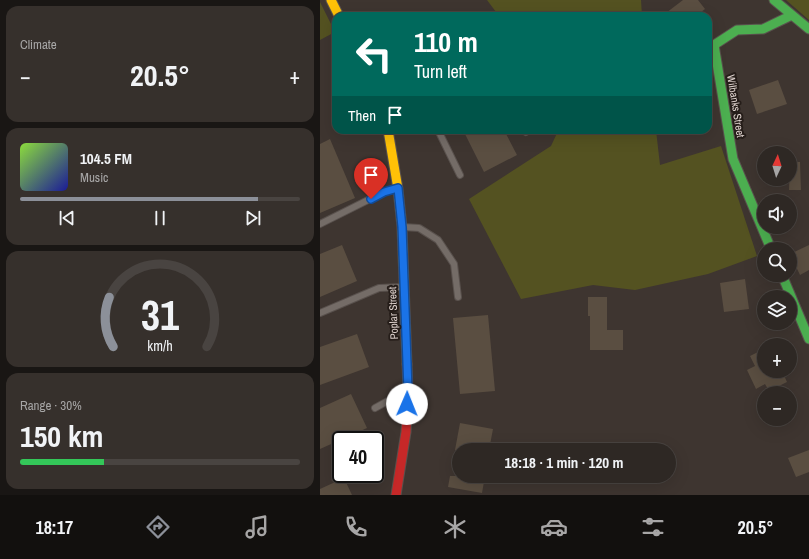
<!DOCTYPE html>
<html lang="en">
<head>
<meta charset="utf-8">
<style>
	:root { --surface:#2e2824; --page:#36302c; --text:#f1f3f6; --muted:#a7a6a6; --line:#494441; --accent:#8c9099 }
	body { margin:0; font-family:"Archivo Narrow",sans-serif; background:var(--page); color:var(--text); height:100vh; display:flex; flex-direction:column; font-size:15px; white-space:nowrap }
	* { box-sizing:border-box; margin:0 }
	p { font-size:13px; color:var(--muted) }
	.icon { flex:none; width:22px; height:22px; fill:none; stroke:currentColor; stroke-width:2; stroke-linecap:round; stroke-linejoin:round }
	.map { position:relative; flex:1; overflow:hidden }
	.side { display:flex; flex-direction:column; gap:6px; padding:6px; background:#191614; width:320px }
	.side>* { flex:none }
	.hud { position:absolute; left:12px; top:12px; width:380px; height:122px; border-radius:12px; box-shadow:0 4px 16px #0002,0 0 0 1px var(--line); background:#00695c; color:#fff; overflow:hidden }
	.needle { width:26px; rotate:4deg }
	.controls { position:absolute; left:437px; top:146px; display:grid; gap:8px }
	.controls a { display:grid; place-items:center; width:40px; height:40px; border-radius:50%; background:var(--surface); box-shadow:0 4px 16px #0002,0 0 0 1px var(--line); font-size:20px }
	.speed { position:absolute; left:12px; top:431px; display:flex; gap:8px; font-size:20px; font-weight:700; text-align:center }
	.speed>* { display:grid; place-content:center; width:52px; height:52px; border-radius:50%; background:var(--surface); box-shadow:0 4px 16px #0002,0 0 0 1px var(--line); line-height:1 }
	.speed .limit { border:2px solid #111; border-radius:6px; background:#fff; color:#111 }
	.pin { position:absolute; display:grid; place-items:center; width:34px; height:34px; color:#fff; margin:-41px -17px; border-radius:50% 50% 50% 0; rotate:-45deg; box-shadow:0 0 4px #0007 }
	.pin .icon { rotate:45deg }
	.me { position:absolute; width:44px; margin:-22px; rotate:1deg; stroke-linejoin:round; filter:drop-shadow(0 0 3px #0008) }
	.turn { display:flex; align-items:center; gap:14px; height:84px; padding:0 16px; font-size:18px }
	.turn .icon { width:52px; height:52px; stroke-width:2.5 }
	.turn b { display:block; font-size:28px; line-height:34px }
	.then { display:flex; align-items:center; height:38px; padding:0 16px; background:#0003; gap:8px; font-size:15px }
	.big { font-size:30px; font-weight:700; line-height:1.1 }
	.side .card { flex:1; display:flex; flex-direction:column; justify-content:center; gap:6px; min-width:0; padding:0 14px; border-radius:12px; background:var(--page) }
	.side .dial { align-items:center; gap:0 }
	.dial svg { height:104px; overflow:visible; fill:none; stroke:var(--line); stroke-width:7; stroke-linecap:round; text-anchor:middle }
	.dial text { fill:var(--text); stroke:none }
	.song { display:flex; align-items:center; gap:12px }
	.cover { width:48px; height:48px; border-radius:6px; background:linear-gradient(135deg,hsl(90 70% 55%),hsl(240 70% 35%)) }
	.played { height:4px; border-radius:2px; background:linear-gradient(90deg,var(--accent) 85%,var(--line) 85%) }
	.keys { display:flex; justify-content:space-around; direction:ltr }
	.heat { display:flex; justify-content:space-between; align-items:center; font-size:22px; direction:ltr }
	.charge { height:6px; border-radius:3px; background:linear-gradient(90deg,#34c759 30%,var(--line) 0) }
	.trip { position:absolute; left:132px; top:443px; width:224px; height:40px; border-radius:20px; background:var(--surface); box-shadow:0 4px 16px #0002,0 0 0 1px var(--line); font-weight:700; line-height:40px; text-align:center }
	.dock { display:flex; height:64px; justify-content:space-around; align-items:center; background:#12100e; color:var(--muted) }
	.dock .icon { width:28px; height:28px }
	.dock .on { color:var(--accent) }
	.dock b { font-size:18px; color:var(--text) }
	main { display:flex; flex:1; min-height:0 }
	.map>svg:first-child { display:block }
	.green { fill:#545221 }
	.building { fill:#5a4e41 }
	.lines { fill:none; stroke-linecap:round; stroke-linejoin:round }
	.lane-casing { stroke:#59514d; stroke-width:8 }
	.fast-casing { stroke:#59514d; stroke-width:11 }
	.slow-casing { stroke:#59514d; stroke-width:11 }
	.jam-casing { stroke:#59514d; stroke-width:11 }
	.lane { stroke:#746c67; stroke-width:6 }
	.fast { stroke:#4caf50; stroke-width:9 }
	.slow { stroke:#ffc107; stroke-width:9 }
	.jam { stroke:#c62828; stroke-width:9 }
	.route-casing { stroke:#114b97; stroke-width:10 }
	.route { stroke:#1a73e8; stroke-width:7 }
	.labels { text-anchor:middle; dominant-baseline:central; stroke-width:4; stroke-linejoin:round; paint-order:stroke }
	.street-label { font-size:11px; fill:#dfd3ce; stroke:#251d19 }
</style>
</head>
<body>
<main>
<section class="side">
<div class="card"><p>Climate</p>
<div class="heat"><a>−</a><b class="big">20.5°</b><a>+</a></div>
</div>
<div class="card">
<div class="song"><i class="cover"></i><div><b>104.5 FM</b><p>Music</p></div></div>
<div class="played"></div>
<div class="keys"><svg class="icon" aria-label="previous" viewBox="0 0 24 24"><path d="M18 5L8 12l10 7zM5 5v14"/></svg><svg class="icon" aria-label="pause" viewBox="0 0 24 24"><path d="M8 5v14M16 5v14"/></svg><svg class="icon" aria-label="next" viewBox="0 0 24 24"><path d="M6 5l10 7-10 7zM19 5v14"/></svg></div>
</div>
<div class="card dial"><svg viewBox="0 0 100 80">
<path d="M14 69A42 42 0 1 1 86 69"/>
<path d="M14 69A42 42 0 0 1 11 31" stroke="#8c9099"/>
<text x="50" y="56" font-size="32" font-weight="700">31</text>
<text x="50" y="72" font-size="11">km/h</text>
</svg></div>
<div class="card"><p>Range · 30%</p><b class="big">150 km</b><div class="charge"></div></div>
</section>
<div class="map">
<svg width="489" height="495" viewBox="0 0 489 495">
	<rect width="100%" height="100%" fill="#3e3530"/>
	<path class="green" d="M 167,0 L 321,0 L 322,16 L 179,16 Z
		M 466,0 L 489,0 L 489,20 Z
		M 0,2 L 15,32 L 0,40 Z
		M 237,130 L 336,130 L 340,165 L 401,146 L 437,256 L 388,274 L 315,290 L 273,285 L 201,299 L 149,199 L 231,146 L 238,131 Z"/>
	<path class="building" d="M 363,0 L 378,0 L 385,9 L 376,16 L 342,16 Z
		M 458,80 L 467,104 L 437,114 L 429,90 Z
		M 143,130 L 184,130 L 197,155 L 164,172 Z
		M 10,139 L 35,198 L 0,213 L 0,144 Z
		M 470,162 L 480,162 L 481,190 L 469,190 Z
		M 22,245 L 37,281 L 0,297 L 0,254 Z
		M 489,245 L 489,270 L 480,275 L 470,254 Z
		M 425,279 L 429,309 L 404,312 L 400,283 Z
		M 268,297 L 287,297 L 287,330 L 303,330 L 303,350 L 270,350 L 270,316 L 268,316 Z
		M 168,315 L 175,391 L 140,394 L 133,318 Z
		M 37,334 L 49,367 L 0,385 L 0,347 Z
		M 444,349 L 444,371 L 462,371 L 467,382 L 449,391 L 445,384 L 436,389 L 427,370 L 435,366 L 430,356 Z
		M 31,394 L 47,428 L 0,449 L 0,408 Z
		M 140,423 L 173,429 L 169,450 L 135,450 Z
		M 489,450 L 489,472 L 476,477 L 468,458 Z
		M 130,476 L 165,476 L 162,493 L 128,487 Z
		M 24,478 L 32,495 L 0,495 L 0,489 Z"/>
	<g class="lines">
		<g class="lane-casing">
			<path id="lane" d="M 118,130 L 140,175
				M 205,130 L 206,132
				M 0,224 L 64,192 L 77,189
				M 83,227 L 99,228 L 118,240 L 134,264 L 138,297
				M 0,313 L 59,288 L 83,287
				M 55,408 L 86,391"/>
		</g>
		<g class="fast-casing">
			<path id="fast" d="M 454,0 L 489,29
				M 451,249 L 413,159 L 394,45 L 417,30 L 443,29 L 472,15
				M 462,275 L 489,339"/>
		</g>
		<g class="slow-casing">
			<path id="slow" d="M 11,0 L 19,16
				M 68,130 L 78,189 L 82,227 L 87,364"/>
		</g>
		<g class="jam-casing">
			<path id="jam" d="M 76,495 L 86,432 L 88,390 L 87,364"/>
		</g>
		<use href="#lane" class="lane"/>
		<use href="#fast" class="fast"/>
		<use href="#slow" class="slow"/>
		<use href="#jam" class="jam"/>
	</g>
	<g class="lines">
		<g class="route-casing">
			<path id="route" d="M 51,199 L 64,192 L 78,188 L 82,227 L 88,390 L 87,404"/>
		</g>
		<use href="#route" class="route"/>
	</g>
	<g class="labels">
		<g class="street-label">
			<text transform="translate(416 106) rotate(81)">Wilbanks Street</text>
			<text transform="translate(73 313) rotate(-92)">Poplar Street</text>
		</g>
	</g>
</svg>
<div class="controls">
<a><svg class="needle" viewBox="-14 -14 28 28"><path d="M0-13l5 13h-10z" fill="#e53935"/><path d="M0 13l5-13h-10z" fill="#a7a6a6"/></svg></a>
<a><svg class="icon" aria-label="sound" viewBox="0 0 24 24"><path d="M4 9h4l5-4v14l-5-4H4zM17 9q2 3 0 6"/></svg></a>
<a><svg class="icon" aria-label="search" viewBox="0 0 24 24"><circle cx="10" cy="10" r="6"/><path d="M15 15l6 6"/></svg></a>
<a><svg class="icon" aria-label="layers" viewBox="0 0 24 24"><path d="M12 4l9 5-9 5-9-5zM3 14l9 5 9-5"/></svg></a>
<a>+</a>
<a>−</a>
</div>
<div class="speed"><div class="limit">40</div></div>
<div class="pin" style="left:51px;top:199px;background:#d93025"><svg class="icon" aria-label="arrive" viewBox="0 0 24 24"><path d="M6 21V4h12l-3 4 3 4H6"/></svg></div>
<svg class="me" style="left:87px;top:404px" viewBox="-20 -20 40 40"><circle r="19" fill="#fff"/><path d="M0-13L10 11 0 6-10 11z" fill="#1a73e8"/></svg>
<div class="trip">18:18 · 1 min · 120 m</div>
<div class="hud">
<div class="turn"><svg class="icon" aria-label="left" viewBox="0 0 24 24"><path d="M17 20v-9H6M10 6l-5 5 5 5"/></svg><div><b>110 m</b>Turn left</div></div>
<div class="then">Then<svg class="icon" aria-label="arrive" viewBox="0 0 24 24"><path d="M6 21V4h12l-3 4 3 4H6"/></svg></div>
</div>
</div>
</main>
<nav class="dock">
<b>18:17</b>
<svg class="icon on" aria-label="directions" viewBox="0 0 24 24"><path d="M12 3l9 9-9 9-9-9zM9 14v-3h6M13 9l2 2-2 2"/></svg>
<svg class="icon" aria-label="music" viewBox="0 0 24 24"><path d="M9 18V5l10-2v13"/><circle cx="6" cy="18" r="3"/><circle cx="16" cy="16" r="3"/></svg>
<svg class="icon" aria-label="phone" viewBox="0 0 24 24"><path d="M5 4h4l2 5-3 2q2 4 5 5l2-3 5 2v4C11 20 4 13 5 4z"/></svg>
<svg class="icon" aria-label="climate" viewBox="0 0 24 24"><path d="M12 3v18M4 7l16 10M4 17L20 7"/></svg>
<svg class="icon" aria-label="car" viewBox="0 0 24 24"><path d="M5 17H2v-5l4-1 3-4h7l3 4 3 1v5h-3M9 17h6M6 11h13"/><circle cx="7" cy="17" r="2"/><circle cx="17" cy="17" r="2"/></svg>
<svg class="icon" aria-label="filters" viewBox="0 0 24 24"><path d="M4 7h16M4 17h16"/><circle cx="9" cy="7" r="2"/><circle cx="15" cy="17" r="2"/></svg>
<b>20.5°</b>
</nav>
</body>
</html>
